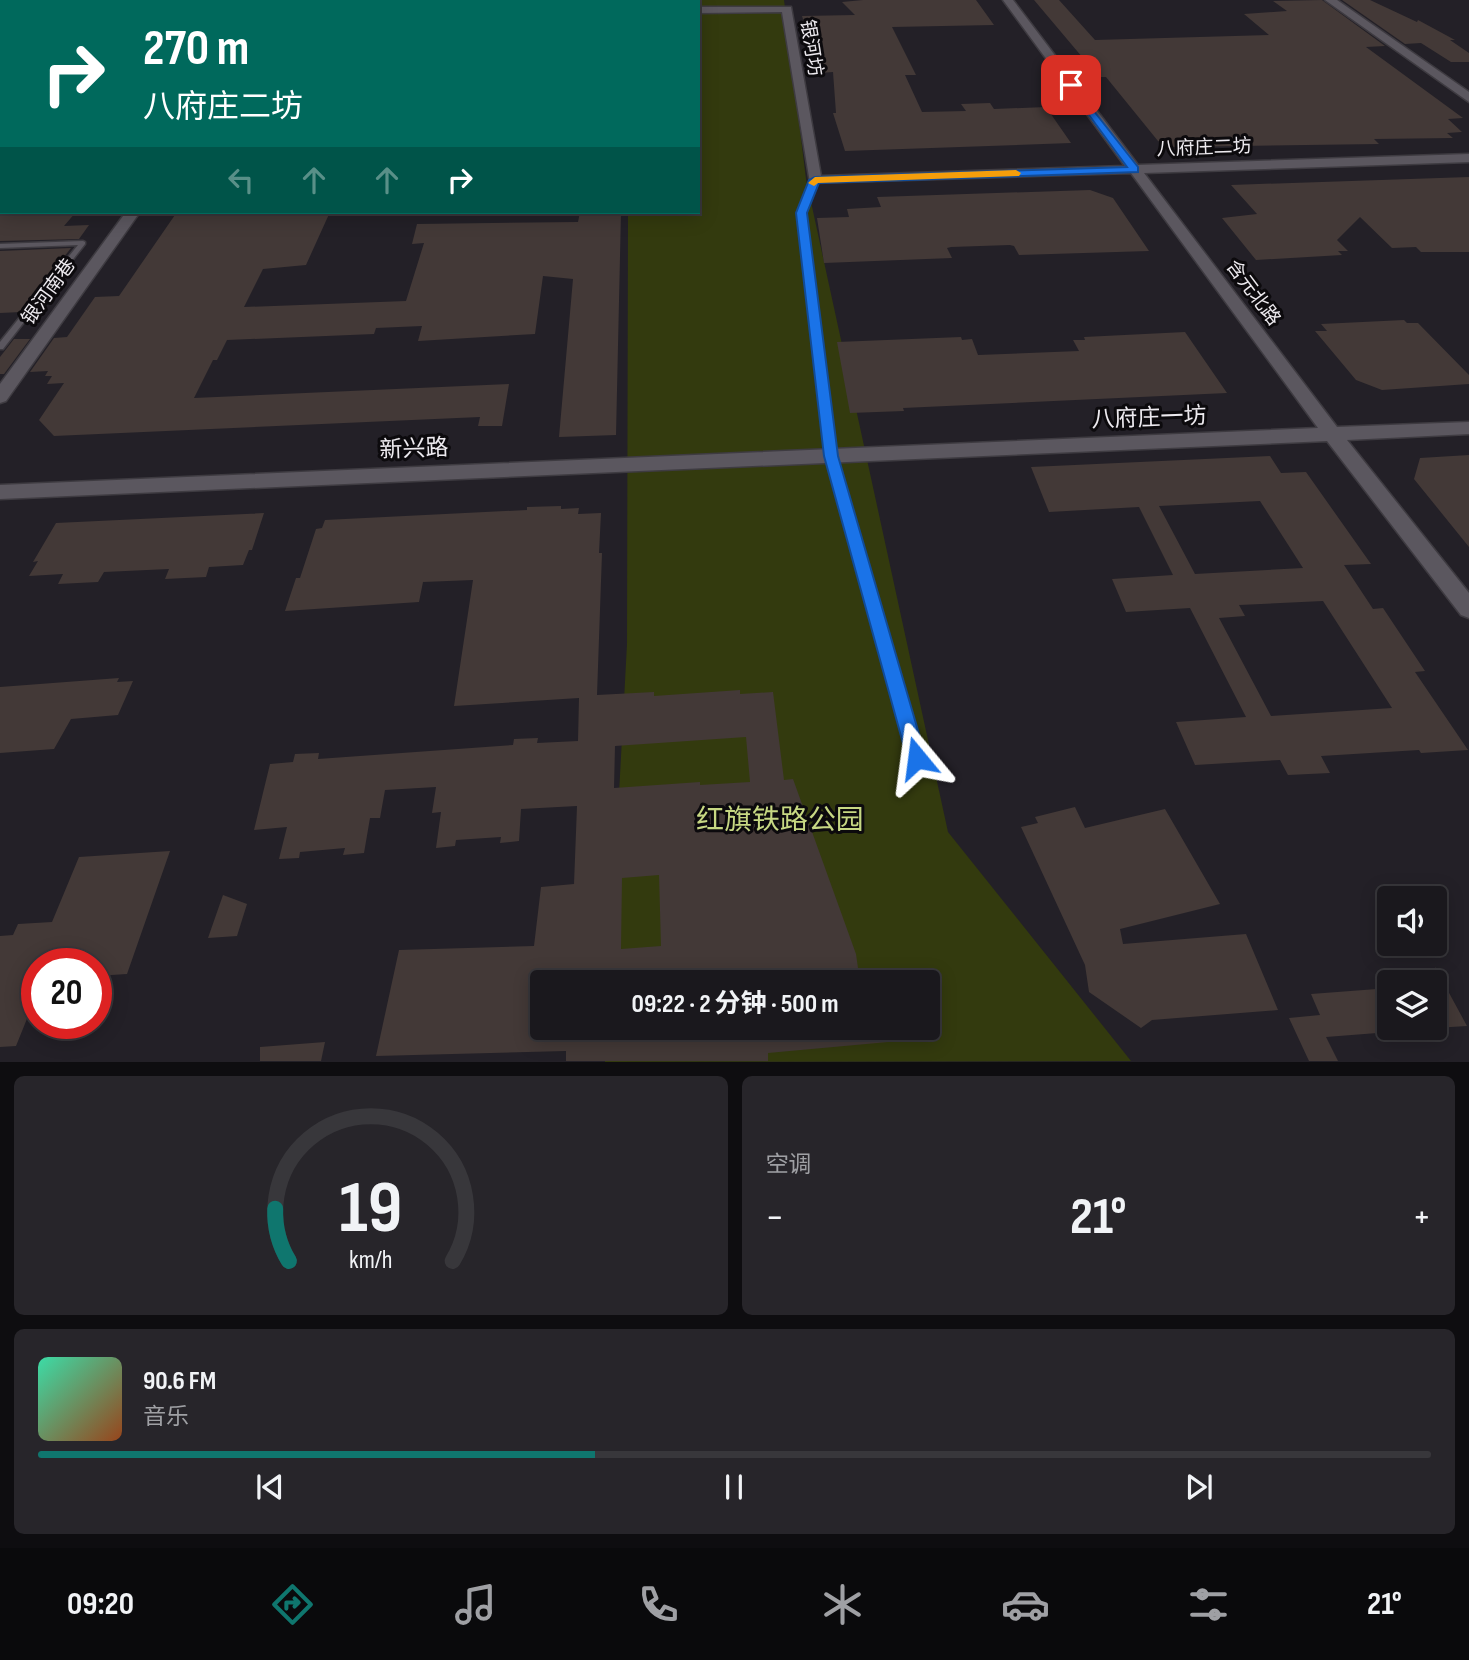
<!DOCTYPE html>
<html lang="zh">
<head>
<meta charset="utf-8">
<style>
	:root { --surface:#1a181d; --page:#27252a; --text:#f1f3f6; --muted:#9fa0a4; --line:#38373b; --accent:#0f766e }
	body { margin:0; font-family:"Sofia Sans Condensed","Noto Sans SC",sans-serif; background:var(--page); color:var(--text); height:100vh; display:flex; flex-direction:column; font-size:26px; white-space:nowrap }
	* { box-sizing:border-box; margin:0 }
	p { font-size:23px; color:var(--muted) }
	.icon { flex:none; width:38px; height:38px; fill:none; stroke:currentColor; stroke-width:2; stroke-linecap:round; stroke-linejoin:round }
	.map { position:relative; height:1062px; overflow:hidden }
	.drawer { display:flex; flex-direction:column; gap:14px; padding:14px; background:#0e0d10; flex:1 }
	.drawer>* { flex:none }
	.banner { position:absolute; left:0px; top:0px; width:700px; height:214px; box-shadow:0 4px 18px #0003,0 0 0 2px var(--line); background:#00695c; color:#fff; overflow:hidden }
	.fabs { position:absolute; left:1377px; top:886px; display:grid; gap:14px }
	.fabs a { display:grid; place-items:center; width:70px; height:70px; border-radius:7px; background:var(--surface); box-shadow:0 4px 18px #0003,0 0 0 2px var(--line); font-size:35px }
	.speed { position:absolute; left:21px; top:948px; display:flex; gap:14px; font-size:35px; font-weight:700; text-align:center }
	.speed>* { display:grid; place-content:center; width:91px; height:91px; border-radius:50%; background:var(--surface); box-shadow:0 4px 18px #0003,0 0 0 2px var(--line); line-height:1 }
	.speed .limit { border:10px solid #d22; background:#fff; color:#111 }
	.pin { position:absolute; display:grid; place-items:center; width:60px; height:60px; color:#fff; margin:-30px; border-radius:14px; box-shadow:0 4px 10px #0006 }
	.me { position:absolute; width:77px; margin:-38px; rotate:344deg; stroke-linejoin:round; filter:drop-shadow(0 0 5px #0008) }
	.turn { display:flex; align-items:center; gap:24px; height:147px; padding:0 28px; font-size:32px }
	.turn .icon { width:91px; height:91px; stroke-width:2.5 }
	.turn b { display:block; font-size:49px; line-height:60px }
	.lanes { display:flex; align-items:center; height:66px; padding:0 28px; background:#0003; justify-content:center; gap:35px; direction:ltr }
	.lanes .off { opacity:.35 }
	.big { font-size:52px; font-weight:700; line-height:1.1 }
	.drawer .card { flex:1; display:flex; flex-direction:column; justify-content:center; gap:10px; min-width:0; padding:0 24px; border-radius:10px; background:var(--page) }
	.drawer .dial { align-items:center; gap:0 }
	.dial svg { height:182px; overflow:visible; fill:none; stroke:var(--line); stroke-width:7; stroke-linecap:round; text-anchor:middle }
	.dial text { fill:var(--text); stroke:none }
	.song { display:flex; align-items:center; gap:21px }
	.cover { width:84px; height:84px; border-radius:10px; background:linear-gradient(135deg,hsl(160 70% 55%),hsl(20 70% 35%)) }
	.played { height:7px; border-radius:4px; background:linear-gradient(90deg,var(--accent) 40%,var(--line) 40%) }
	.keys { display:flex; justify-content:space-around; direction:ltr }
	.heat { display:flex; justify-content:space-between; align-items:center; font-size:38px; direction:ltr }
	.drawer .tiles { flex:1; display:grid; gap:14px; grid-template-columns:1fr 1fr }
	.card:last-child { grid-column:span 2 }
	.trip { position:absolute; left:530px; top:970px; width:410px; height:70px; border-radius:7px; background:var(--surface); box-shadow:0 4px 18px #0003,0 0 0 2px var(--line); font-weight:700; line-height:70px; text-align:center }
	.tab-bar { display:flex; height:112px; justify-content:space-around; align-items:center; background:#0a0a0c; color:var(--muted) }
	.tab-bar .icon { width:49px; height:49px }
	.tab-bar .selected { color:var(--accent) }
	.tab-bar b { font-size:32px; color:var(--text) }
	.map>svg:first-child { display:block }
	.green { fill:#333a0e }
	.building { fill:#433937; fill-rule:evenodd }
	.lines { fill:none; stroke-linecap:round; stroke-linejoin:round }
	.service-casing { stroke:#3e3b41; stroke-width:3 }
	.minor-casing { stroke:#3e3b41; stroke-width:4 }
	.tertiary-casing { stroke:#3e3b41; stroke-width:3 }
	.service { fill:#5b575f; fill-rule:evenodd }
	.minor { fill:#5b575f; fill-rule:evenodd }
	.tertiary { fill:#5b575f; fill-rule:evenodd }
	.route { fill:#1a73e8; stroke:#114b97; stroke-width:2 }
	.slow { fill:#f59e0b }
	.labels { text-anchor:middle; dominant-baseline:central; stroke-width:6; stroke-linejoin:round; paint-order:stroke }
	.far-street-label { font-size:19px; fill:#edeaef; stroke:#0c0a0d }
	.street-label { font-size:23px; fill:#edeaef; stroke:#0c0a0d }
	.near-park-label { font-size:28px; fill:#c7d883; stroke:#0c0a0d }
</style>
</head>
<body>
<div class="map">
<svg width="1469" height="1062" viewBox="0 0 1469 1062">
	<rect width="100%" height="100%" fill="#232027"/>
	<path class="green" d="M 655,0 L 784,0 L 806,179 L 948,832 L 1131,1061 L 605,1062 L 606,1027 L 928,1027 L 928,982 L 609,982 L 627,644 L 628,212 L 698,212 L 698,2 L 652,2 Z"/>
	<path class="building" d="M 863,0 L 976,0 L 994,25 L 892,27 L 916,75 L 905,75 L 922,112 L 966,111 L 961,104 L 990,103 L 994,109 L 1046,107 L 1071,143 L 845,151 L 833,113 L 836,113 L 833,72 L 820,73 L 802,16 L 855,15 L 842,2 Z
		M 1034,0 L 1059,0 L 1095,40 L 1269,35 L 1244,14 L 1287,11 L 1273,1 L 1322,0 L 1385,46 L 1366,47 L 1463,118 L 1448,119 L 1462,132 L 1447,133 L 1453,138 L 1374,139 L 1379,144 L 1174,147 L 1158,141 L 1106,77 L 1099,77 Z
		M 1342,0 L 1370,0 L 1417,22 L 1418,20 L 1455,40 L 1450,40 L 1469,53 L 1469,62 L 1451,62 L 1421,43 L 1405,44 Z
		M 1469,177 L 1469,252 L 1421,252 L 1416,247 L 1392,248 L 1360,217 L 1337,240 L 1348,251 L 1338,251 L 1342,255 L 1256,260 L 1222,218 L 1257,214 L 1231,185 Z
		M 1090,190 L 1113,198 L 1149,251 L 1019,255 L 1014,246 L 1010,245 L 951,247 L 947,248 L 952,258 L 824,263 L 817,218 L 849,217 L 847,209 L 881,207 L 877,197 Z
		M 0,212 L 76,212 L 64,226 L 89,225 L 79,239 L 0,241 Z
		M 177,212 L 330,212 L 306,265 L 263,269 L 244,307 L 406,301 L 424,243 L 412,244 L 417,224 L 578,222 L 580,212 L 621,212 L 616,435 L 559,437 L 573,279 L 543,276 L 535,334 L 418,341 L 422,326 L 376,328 L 374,334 L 227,340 L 217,360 L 213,360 L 194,398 L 509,384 L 502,426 L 478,426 L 480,417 L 54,436 L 39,420 L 64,383 L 47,384 L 52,376 L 45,376 L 48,371 L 30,372 L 54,338 L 67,337 L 95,297 L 119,296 Z
		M 71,248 L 21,312 L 0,313 L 0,251 Z
		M 1404,320 L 1407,323 L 1418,323 L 1469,375 L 1469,384 L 1382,390 L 1356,380 L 1315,331 L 1327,331 L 1321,324 Z
		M 1185,332 L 1227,393 L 903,408 L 904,411 L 850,413 L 837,342 L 961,337 L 962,340 L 972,339 L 978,355 L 1079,351 L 1073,340 L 1085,340 L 1084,337 Z
		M 14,339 L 30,339 L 4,374 L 0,374 L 0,357 Z
		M 1469,455 L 1469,547 L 1414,479 L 1420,458 Z
		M 1270,456 L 1281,473 L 1306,472 L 1371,564 L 1344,565 L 1373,609 L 1383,608 L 1425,671 L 1415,672 L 1468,750 L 1421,753 L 1419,750 L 1321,756 L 1330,773 L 1288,775 L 1280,760 L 1195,765 L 1176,722 L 1246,717 L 1190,608 L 1126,612 L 1112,579 L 1173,575 L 1139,507 L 1049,512 L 1031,467 ZM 1260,501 L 1303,568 L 1195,574 L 1159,506 ZM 1323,601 L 1392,708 L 1271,716 L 1219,618 L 1245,616 L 1239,605 Z
		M 561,506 L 561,509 L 579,508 L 578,514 L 601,513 L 599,553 L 602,553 L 597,695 L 654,692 L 654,696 L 740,690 L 740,694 L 773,692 L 784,780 L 793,779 L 856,954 L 860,982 L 542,982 L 542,1027 L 898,1027 L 899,1041 L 768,1053 L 768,1061 L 566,1061 L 566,1051 L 376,1056 L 399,950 L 534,946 L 541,887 L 574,884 L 577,806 L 521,809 L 519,841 L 500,843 L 501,837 L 456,840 L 455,846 L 436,848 L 441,812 L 432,813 L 436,787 L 385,790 L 380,818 L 370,818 L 364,853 L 343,855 L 345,848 L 300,852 L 299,858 L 279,859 L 287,827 L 254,830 L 270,764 L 293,762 L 295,754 L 319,753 L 318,759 L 513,745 L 514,739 L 538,738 L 537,743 L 578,741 L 579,698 L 454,706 L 473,580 L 423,582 L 419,602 L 285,611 L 296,578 L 300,578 L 316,529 L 322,528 L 325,520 L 527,510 L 527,507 ZM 746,737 L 750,782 L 700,785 L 700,782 L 614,788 L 615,746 ZM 659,875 L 661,946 L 621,949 L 622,878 Z
		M 264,513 L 252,550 L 249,550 L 243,565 L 209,567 L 206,577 L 165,579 L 169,569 L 104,572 L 98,582 L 58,584 L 63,574 L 29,576 L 38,561 L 33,562 L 56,523 Z
		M 119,678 L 117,682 L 133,681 L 118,715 L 71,719 L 54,749 L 0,753 L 0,687 Z
		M 1075,807 L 1085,828 L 1165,809 L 1220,904 L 1120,929 L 1123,944 L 1246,934 L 1278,1010 L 1152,1020 L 1141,1028 L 1089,992 L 1085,965 L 1021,827 L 1038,823 L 1035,817 Z
		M 170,851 L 127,974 L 96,976 L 96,964 L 37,964 L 37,994 L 16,1046 L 0,1047 L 0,936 L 13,935 L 18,924 L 52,922 L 79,857 Z
		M 223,895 L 247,904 L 237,936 L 208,938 Z
		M 1435,967 L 1467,1026 L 1435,1028 Z
		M 1390,988 L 1390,1032 L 1326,1037 L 1338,1061 L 1309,1061 L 1289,1018 L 1320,1015 L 1311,994 Z
		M 325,1042 L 321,1061 L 260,1061 L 260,1047 Z"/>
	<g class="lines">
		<g class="service-casing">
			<path id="service" d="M 815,178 L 818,180 L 805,213 L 835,456 L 923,758 L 921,762 L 917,763 L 913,762 L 911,758 L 827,456 L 799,213 L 812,180 Z
				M 83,241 L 85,242 L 85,244 L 3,349 L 0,349 L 0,342 L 78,245 L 0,248 L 0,244 Z"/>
		</g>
		<g class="minor-casing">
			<path id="minor" d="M 284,0 L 294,0 L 284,2 Z
				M 529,0 L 539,0 L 539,2 L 529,2 Z"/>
		</g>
		<g class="tertiary-casing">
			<path id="tertiary" d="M 1003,0 L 1013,0 L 1138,165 L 1469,154 L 1469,162 L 1144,173 L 1337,427 L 1469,422 L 1469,434 L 1347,440 L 1469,593 L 1469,618 L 1461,615 L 1327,441 L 0,499 L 0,485 L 1318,428 L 1131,173 L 810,183 L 782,12 L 698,13 L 698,7 L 791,7 L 821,176 L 1125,166 Z
				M 1325,0 L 1337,0 L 1469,92 L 1469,102 Z
				M 0,23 L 2,23 L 2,29 L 0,29 Z
				M 126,212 L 140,212 L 6,401 L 0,403 L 0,384 Z"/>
		</g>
		<use href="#service" class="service"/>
		<use href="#minor" class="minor"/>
		<use href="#tertiary" class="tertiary"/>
	</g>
	<path class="route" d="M 1071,82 L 1138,167 L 1138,172 L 819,183 L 807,213 L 838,456 L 926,758 L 924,764 L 917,766 L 910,764 L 907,758 L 824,456 L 796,213 L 809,180 L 815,177 L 1127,167 L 1067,85 Z"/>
	<path class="slow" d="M 1016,170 L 1021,173 L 1019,176 L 818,183 L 814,186 L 808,183 L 815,177 Z"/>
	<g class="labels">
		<g class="far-street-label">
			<text transform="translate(811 48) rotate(81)">银河坊</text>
			<text transform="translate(1204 148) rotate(-2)">八府庄二坊</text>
			<text transform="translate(49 292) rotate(-54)">银河南巷</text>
			<text transform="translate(1253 293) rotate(53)">含元北路</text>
		</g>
		<g class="street-label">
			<text transform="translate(1149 418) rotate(-2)">八府庄一坊</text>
			<text transform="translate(414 449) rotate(-2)">新兴路</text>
		</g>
		<g class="near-park-label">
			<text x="780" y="820">红旗铁路公园</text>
		</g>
	</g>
</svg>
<div class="fabs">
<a><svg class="icon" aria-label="sound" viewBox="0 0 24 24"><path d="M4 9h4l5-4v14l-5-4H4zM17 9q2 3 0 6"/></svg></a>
<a><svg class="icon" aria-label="layers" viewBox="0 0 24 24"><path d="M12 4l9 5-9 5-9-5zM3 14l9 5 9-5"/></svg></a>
</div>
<div class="speed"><div class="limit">20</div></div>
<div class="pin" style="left:1071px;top:85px;background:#d93025"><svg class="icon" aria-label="arrive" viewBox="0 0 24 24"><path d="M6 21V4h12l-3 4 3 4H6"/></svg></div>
<svg class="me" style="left:917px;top:758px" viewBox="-20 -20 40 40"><path d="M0-17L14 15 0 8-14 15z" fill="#1a73e8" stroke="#fff" stroke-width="4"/></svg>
<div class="trip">09:22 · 2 分钟 · 500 m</div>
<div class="banner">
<div class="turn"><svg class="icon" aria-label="right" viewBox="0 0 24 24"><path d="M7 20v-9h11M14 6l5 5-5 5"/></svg><div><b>270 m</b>八府庄二坊</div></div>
<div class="lanes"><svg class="icon off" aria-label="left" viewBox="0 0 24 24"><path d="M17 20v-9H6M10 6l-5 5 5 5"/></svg><svg class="icon off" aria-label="ahead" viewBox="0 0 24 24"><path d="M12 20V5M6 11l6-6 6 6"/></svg><svg class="icon off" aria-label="ahead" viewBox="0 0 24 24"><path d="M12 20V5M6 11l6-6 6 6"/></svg><svg class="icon" aria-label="right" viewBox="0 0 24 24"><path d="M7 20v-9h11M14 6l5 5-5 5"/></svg></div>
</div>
</div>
<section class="drawer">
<div class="tiles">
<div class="card dial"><svg viewBox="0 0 100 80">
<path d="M14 69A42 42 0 1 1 86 69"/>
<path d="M14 69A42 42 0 0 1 8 46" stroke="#0f766e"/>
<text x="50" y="56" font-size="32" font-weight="700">19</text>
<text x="50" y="72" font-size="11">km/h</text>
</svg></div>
<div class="card"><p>空调</p>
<div class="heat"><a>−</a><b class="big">21°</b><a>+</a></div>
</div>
<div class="card">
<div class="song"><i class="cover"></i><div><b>90.6 FM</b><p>音乐</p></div></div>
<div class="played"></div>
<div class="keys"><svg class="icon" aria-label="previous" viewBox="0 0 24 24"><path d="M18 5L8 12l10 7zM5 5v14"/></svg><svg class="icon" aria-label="pause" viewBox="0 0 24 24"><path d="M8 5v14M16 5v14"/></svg><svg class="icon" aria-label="next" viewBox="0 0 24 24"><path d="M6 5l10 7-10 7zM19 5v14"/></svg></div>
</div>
</div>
</section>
<nav class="tab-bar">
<b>09:20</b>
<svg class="icon selected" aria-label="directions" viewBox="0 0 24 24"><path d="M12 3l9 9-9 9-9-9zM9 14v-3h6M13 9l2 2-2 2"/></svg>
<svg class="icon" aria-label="music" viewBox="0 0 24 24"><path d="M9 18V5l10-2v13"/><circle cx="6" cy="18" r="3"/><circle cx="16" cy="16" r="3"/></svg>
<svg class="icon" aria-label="phone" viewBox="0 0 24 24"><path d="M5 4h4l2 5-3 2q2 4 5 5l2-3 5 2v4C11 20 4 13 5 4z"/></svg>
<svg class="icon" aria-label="climate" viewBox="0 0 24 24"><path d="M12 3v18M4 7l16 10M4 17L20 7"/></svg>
<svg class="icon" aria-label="car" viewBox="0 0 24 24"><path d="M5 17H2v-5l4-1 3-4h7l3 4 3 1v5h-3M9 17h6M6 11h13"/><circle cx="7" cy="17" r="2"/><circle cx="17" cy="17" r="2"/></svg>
<svg class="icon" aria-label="filters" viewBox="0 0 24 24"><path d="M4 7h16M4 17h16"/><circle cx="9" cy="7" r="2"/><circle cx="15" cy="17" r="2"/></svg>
<b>21°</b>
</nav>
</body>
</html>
